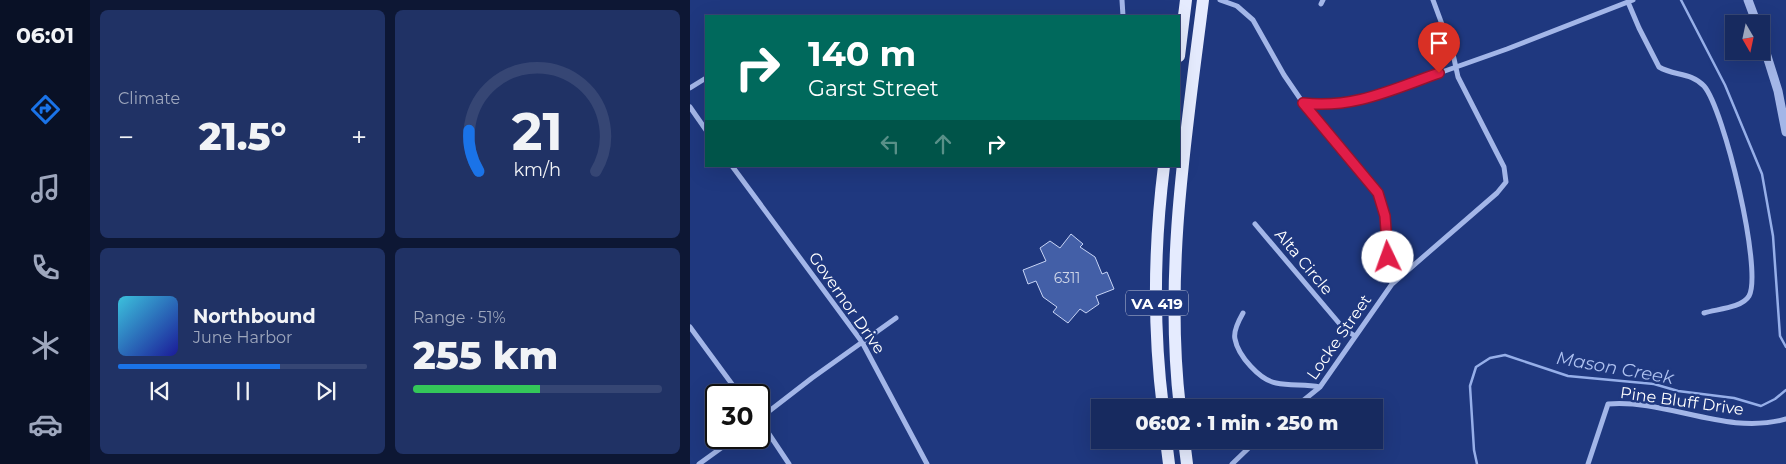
<!DOCTYPE html>
<html lang="en">
<head>
<meta charset="utf-8">
<style>
	:root { --surface:#172a5f; --page:#203265; --text:#f1f3f6; --muted:#9ea7bd; --line:#364674; --accent:#1a73e8 }
	body { margin:0; font-family:Montserrat,sans-serif; background:var(--page); color:var(--text); height:100vh; display:flex; flex-direction:column; font-size:19px; white-space:nowrap }
	* { box-sizing:border-box; margin:0 }
	p { font-size:16px; color:var(--muted) }
	.icon { flex:none; width:28px; height:28px; fill:none; stroke:currentColor; stroke-width:2; stroke-linecap:round; stroke-linejoin:round }
	.map { position:relative; flex:1; overflow:hidden }
	.details { display:flex; flex-direction:column; gap:10px; padding:10px; background:#0d1734; width:600px }
	.details>* { flex:none }
	.guide { position:absolute; left:15px; top:15px; width:475px; height:152px; border-radius:0px; box-shadow:0 5px 20px #0002,0 0 0 1px var(--line); background:#00695c; color:#fff; overflow:hidden }
	.needle { width:32px; rotate:171deg }
	.tools { position:absolute; left:1035px; top:15px; display:grid; gap:10px }
	.tools a { display:grid; place-items:center; width:45px; height:45px; border-radius:0px; background:var(--surface); box-shadow:0 5px 20px #0002,0 0 0 1px var(--line); font-size:25px }
	.speed { position:absolute; left:15px; top:384px; display:flex; gap:10px; font-size:25px; font-weight:700; text-align:center }
	.speed>* { display:grid; place-content:center; width:65px; height:65px; border-radius:50%; background:var(--surface); box-shadow:0 5px 20px #0002,0 0 0 1px var(--line); line-height:1 }
	.speed .limit { border:2px solid #111; border-radius:8px; background:#fff; color:#111 }
	.pin { position:absolute; display:grid; place-items:center; width:42px; height:42px; color:#fff; margin:-51px -21px; border-radius:50% 50% 50% 0; rotate:-45deg; box-shadow:0 0 5px #0007 }
	.pin .icon { rotate:45deg }
	.me { position:absolute; width:55px; margin:-28px; rotate:357deg; stroke-linejoin:round; filter:drop-shadow(0 0 4px #0008) }
	.turn { display:flex; align-items:center; gap:18px; height:105px; padding:0 20px; font-size:22px }
	.turn .icon { width:65px; height:65px; stroke-width:2.5 }
	.turn b { display:block; font-size:35px; line-height:42px }
	.lanes { display:flex; align-items:center; height:48px; padding:0 20px; background:#0003; justify-content:center; gap:25px; direction:ltr }
	.lanes .off { opacity:.35 }
	.big { font-size:38px; font-weight:800; line-height:1.1 }
	.details .card { flex:1; display:flex; flex-direction:column; justify-content:center; gap:8px; min-width:0; padding:0 18px; border-radius:8px; background:var(--page) }
	.details .dial { align-items:center; gap:0 }
	.dial svg { height:130px; overflow:visible; fill:none; stroke:var(--line); stroke-width:7; stroke-linecap:round; text-anchor:middle }
	.dial text { fill:var(--text); stroke:none }
	.song { display:flex; align-items:center; gap:15px }
	.cover { width:60px; height:60px; border-radius:8px; background:linear-gradient(135deg,hsl(190 70% 55%),hsl(240 70% 35%)) }
	.played { height:5px; border-radius:2px; background:linear-gradient(90deg,var(--accent) 65%,var(--line) 65%) }
	.keys { display:flex; justify-content:space-around; direction:ltr }
	.heat { display:flex; justify-content:space-between; align-items:center; font-size:28px; direction:ltr }
	.charge { height:8px; border-radius:4px; background:linear-gradient(90deg,#34c759 51%,var(--line) 0) }
	.details .tiles { flex:1; display:grid; gap:10px; grid-template-columns:repeat(2,1fr) }
	.trip { position:absolute; left:401px; top:399px; width:292px; height:50px; border-radius:0px; background:var(--surface); box-shadow:0 5px 20px #0002,0 0 0 1px var(--line); font-weight:800; line-height:50px; text-align:center }
	main { display:flex; flex:1; min-height:0 }
	.tabs { display:flex; flex-direction:column; width:90px; justify-content:space-around; align-items:center; background:#091126; color:var(--muted) }
	.tabs .icon { width:35px; height:35px }
	.tabs .on { color:var(--accent) }
	.tabs b { font-size:22px; color:var(--text) }
	.map>svg:first-child { display:block }
	.lines { fill:none; stroke-linecap:round; stroke-linejoin:round }
	.stream { stroke:#96afe9; stroke-width:2.5 }
	.building { fill:#435fa7; stroke:#c7d4f6 }
	.minor { stroke:#a3b6e8; stroke-width:5 }
	.tertiary { stroke:#a3b6e8; stroke-width:9 }
	.primary { stroke:#e5ebfe; stroke-width:12 }
	.route-casing { stroke:#92132f; stroke-width:12 }
	.route { stroke:#e11d48; stroke-width:9 }
	.labels { text-anchor:middle; dominant-baseline:central; stroke-width:5; stroke-linejoin:round; paint-order:stroke }
	.number-label { font-size:14px; fill:#d0d7e9 }
	.shield { fill:#1f387f; stroke:#bcc3d9; stroke-width:1 }
	.shield-label { font-size:15px; font-weight:bold; fill:#fff }
	.street-label { font-size:16px; fill:#fff; stroke:#1f387f }
	.water-label { font-size:18px; font-style:italic; fill:#aec1f0; stroke:#1f387f }
</style>
</head>
<body>
<main>
<nav class="tabs">
<b>06:01</b>
<svg class="icon on" aria-label="directions" viewBox="0 0 24 24"><path d="M12 3l9 9-9 9-9-9zM9 14v-3h6M13 9l2 2-2 2"/></svg>
<svg class="icon" aria-label="music" viewBox="0 0 24 24"><path d="M9 18V5l10-2v13"/><circle cx="6" cy="18" r="3"/><circle cx="16" cy="16" r="3"/></svg>
<svg class="icon" aria-label="phone" viewBox="0 0 24 24"><path d="M5 4h4l2 5-3 2q2 4 5 5l2-3 5 2v4C11 20 4 13 5 4z"/></svg>
<svg class="icon" aria-label="climate" viewBox="0 0 24 24"><path d="M12 3v18M4 7l16 10M4 17L20 7"/></svg>
<svg class="icon" aria-label="car" viewBox="0 0 24 24"><path d="M5 17H2v-5l4-1 3-4h7l3 4 3 1v5h-3M9 17h6M6 11h13"/><circle cx="7" cy="17" r="2"/><circle cx="17" cy="17" r="2"/></svg>
</nav>
<section class="details">
<div class="tiles">
<div class="card"><p>Climate</p>
<div class="heat"><a>−</a><b class="big">21.5°</b><a>+</a></div>
</div>
<div class="card dial"><svg viewBox="0 0 100 80">
<path d="M14 69A42 42 0 1 1 86 69"/>
<path d="M14 69A42 42 0 0 1 8 44" stroke="#1a73e8"/>
<text x="50" y="56" font-size="32" font-weight="700">21</text>
<text x="50" y="72" font-size="11">km/h</text>
</svg></div>
<div class="card">
<div class="song"><i class="cover"></i><div><b>Northbound</b><p>June Harbor</p></div></div>
<div class="played"></div>
<div class="keys"><svg class="icon" aria-label="previous" viewBox="0 0 24 24"><path d="M18 5L8 12l10 7zM5 5v14"/></svg><svg class="icon" aria-label="pause" viewBox="0 0 24 24"><path d="M8 5v14M16 5v14"/></svg><svg class="icon" aria-label="next" viewBox="0 0 24 24"><path d="M6 5l10 7-10 7zM19 5v14"/></svg></div>
</div>
<div class="card"><p>Range · 51%</p><b class="big">255 km</b><div class="charge"></div></div>
</div>
</section>
<div class="map">
<svg width="1096" height="464" viewBox="0 0 1096 464">
	<rect width="100%" height="100%" fill="#1f387f"/>
	<g class="lines">
		<path class="stream" d="M 991,0 L 1035,85 L 1072,174 L 1083,236 L 1090,336 L 1096,347
			M 787,464 L 784,450 L 780,386 L 786,367 L 800,358 L 815,355 L 878,376 L 964,384 L 988,391 L 1044,398 L 1071,406 L 1085,399 L 1096,390"/>
	</g>
	<path class="building" d="M 381,234 L 393,244 L 390,247 L 405,257 L 412,274 L 417,272 L 424,289 L 406,296 L 409,304 L 396,313 L 390,309 L 378,323 L 363,312 L 367,307 L 353,297 L 346,281 L 338,284 L 333,270 L 356,261 L 350,248 L 360,241 L 370,248 Z"/>
	<g class="lines">
		<path class="minor" d="M 432,0 L 433,16
			M 530,0 L 547,6 L 563,20 L 594,75 L 622,116 L 645,139 L 688,193 L 695,216 L 702,284
			M 938,2 L 949,28 L 969,67 C 984,76 1001,72 1014,86 C 1034,109 1073,271 1059,296 C 1052,308 1027,309 1014,313
			M 631,4 L 633,0
			M 0,88 L 16,78
			M 613,103 L 646,105 L 684,96 L 817,49 L 943,0
			M 0,107 L 16,130
			M 42,166 L 172,342 L 237,464
			M 565,224 L 654,329 L 665,336
			M 553,313 C 549,320 543,331 545,339 C 548,356 570,380 586,383 C 601,386 615,384 630,387
			M 0,327 L 50,395
			M 604,408 L 630,387 L 702,284 L 807,193 L 816,182 L 814,167 L 768,77 L 763,54 L 743,0
			M 69,419 L 122,378 L 206,318
			M 69,419 L 99,464
			M 9,464 L 45,438
			M 542,464 L 567,440
			M 898,464 L 918,404 C 978,399 1036,436 1096,419"/>
		<path class="tertiary" d="M 1058,0 L 1067,24
			M 1071,37 L 1088,91 L 1096,132"/>
		<path class="primary" d="M 489,56 L 496,0
			M 473,408 C 463,328 464,246 474,166
			M 490,408 C 474,271 496,135 513,0
			M 476,440 L 479,464
			M 494,440 L 497,464"/>
	</g>
	<g class="lines">
		<g class="route-casing">
			<path id="route" d="M 698,257 L 695,216 L 688,193 L 613,103 C 664,109 703,89 749,73"/>
		</g>
		<use href="#route" class="route"/>
	</g>
	<g class="labels">
		<g class="number-label">
			<text x="377" y="278">6311</text>
		</g>
		<rect class="shield" x="436" y="290.5" width="62" height="25" rx="4"/>
		<g class="shield-label">
			<text x="467" y="303">VA 419</text>
		</g>
		<g class="street-label">
			<text transform="translate(614 262) rotate(50)">Alta Circle</text>
			<text transform="translate(157 303) rotate(55)">Governor Drive</text>
			<text transform="translate(649 337) rotate(-55)">Locke Street</text>
			<text transform="translate(992 401) rotate(8)">Pine Bluff Drive</text>
		</g>
		<g class="water-label">
			<text transform="translate(925 368) rotate(10)">Mason Creek</text>
		</g>
	</g>
</svg>
<div class="tools">
<a><svg class="needle" viewBox="-14 -14 28 28"><path d="M0-13l5 13h-10z" fill="#e53935"/><path d="M0 13l5-13h-10z" fill="#9ea7bd"/></svg></a>
</div>
<div class="speed"><div class="limit">30</div></div>
<div class="pin" style="left:749px;top:73px;background:#d93025"><svg class="icon" aria-label="arrive" viewBox="0 0 24 24"><path d="M6 21V4h12l-3 4 3 4H6"/></svg></div>
<svg class="me" style="left:698px;top:257px" viewBox="-20 -20 40 40"><circle r="19" fill="#fff"/><path d="M0-13L10 11 0 6-10 11z" fill="#e11d48"/></svg>
<div class="trip">06:02 · 1 min · 250 m</div>
<div class="guide">
<div class="turn"><svg class="icon" aria-label="right" viewBox="0 0 24 24"><path d="M7 20v-9h11M14 6l5 5-5 5"/></svg><div><b>140 m</b>Garst Street</div></div>
<div class="lanes"><svg class="icon off" aria-label="left" viewBox="0 0 24 24"><path d="M17 20v-9H6M10 6l-5 5 5 5"/></svg><svg class="icon off" aria-label="ahead" viewBox="0 0 24 24"><path d="M12 20V5M6 11l6-6 6 6"/></svg><svg class="icon" aria-label="right" viewBox="0 0 24 24"><path d="M7 20v-9h11M14 6l5 5-5 5"/></svg></div>
</div>
</div>
</main>
</body>
</html>
